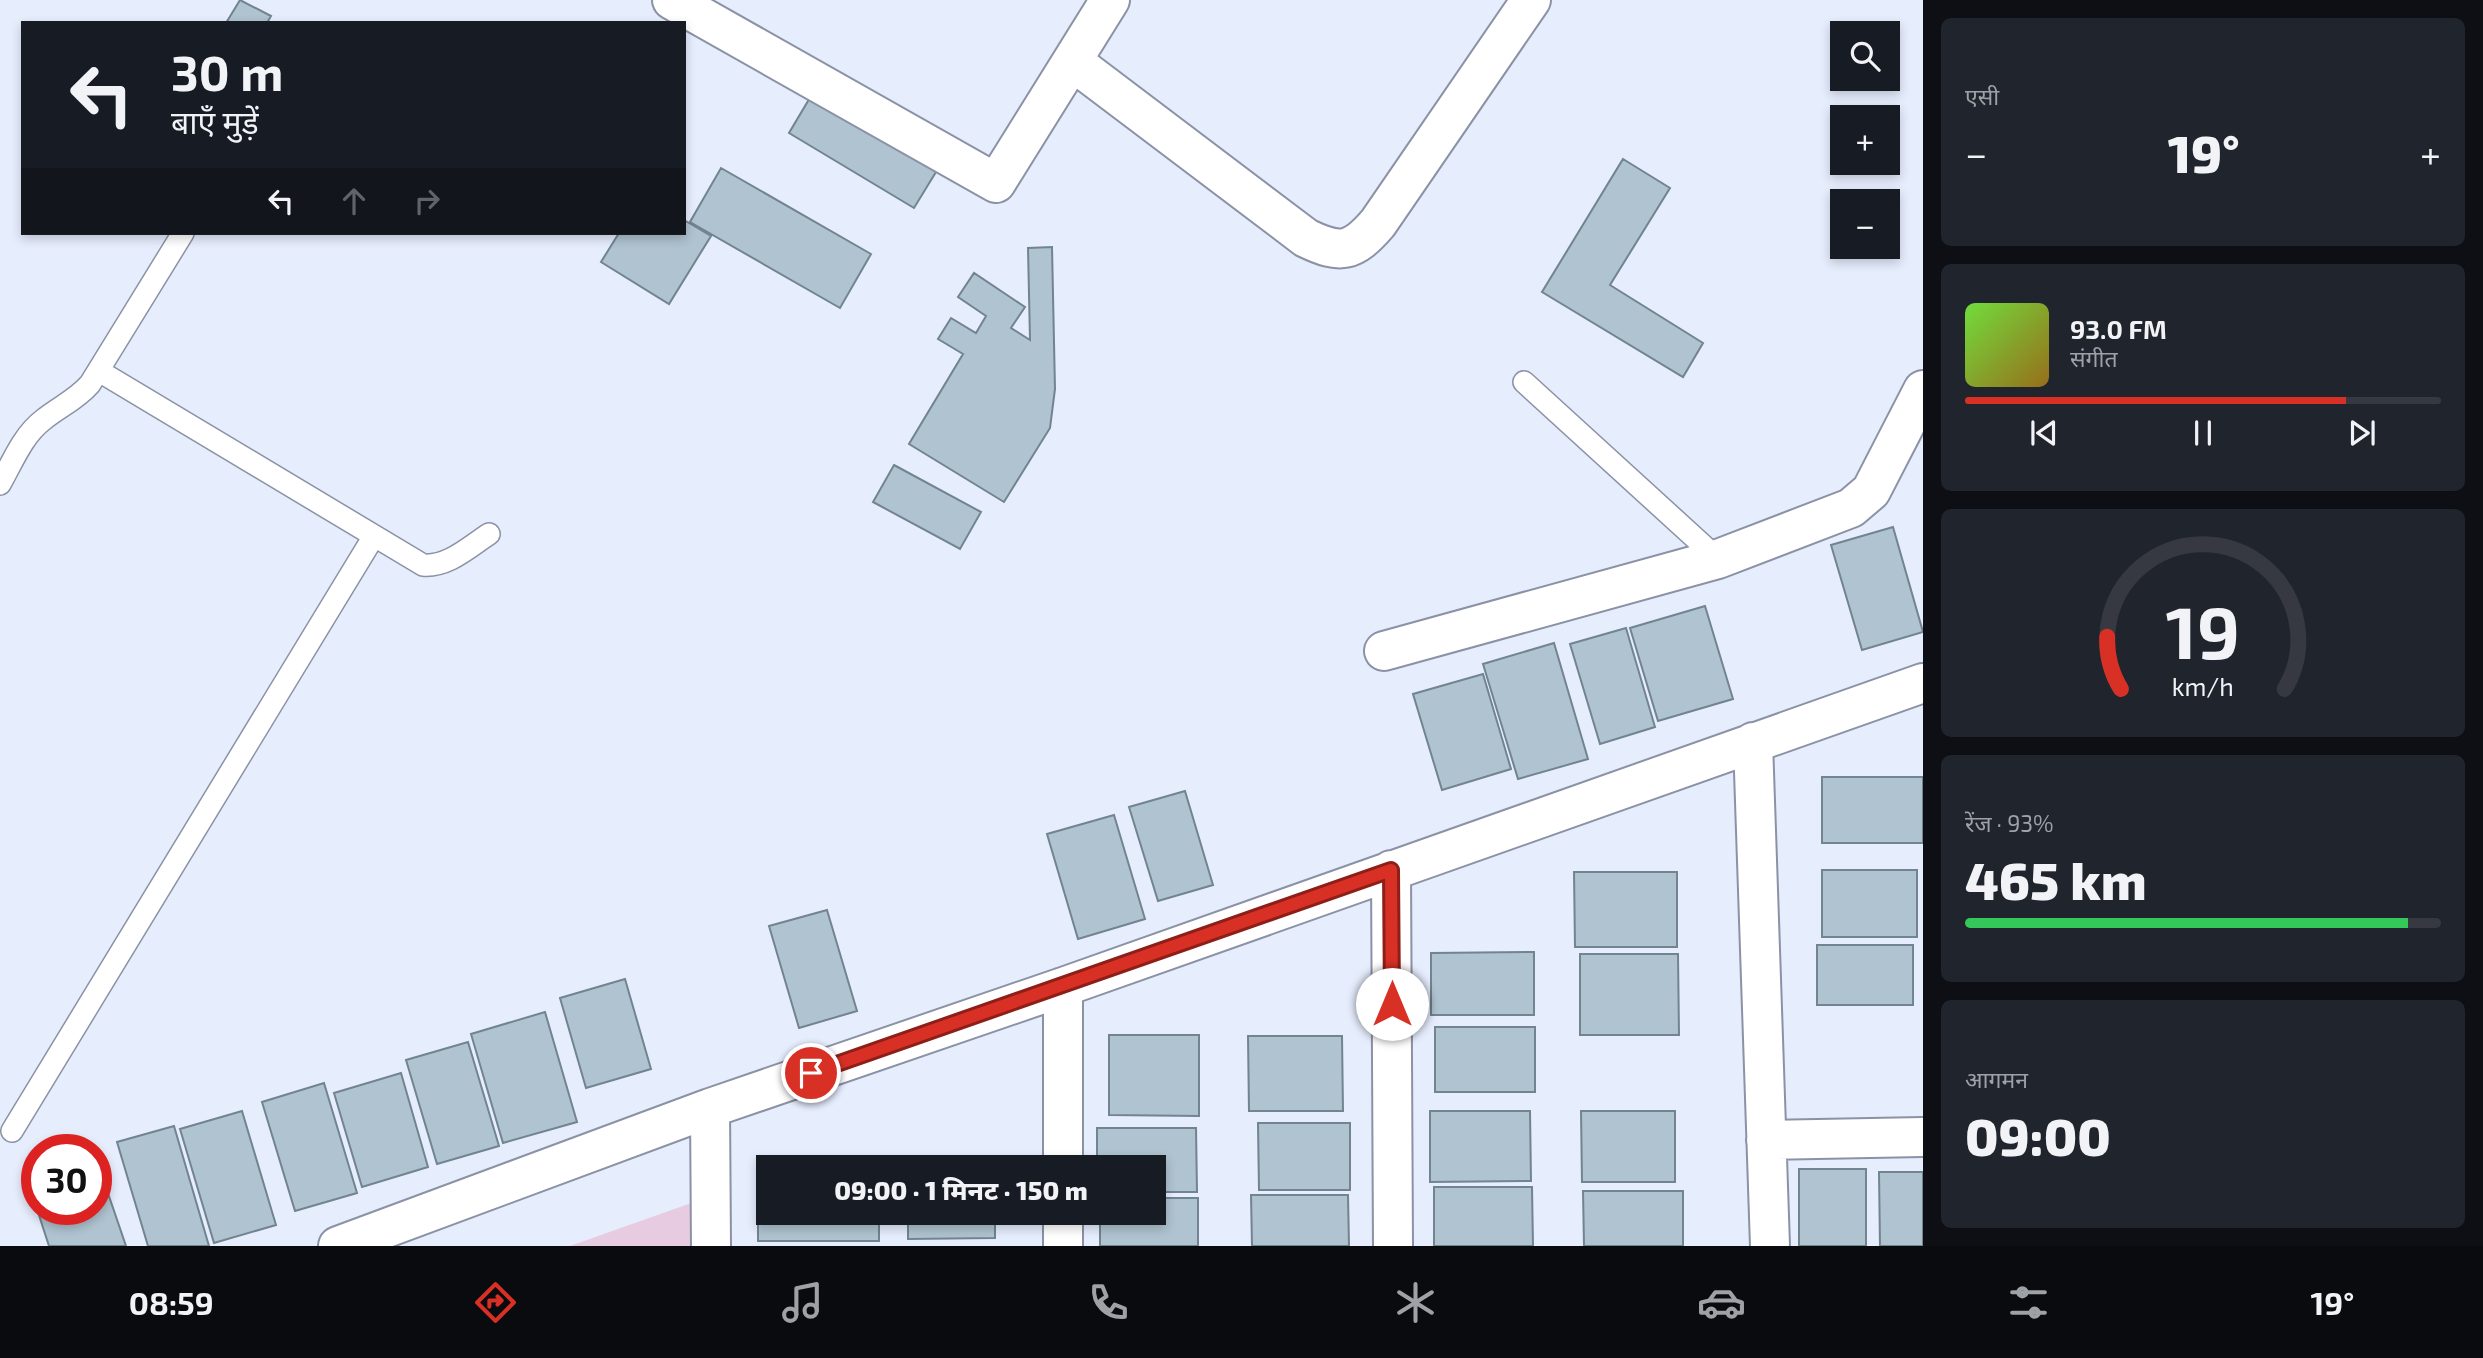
<!DOCTYPE html>
<html lang="hi">
<head>
<meta charset="utf-8">
<style>
	:root { --surface:#171b24; --page:#20242c; --text:#f1f3f6; --muted:#9ea1a6; --line:#363941; --accent:#d93025 }
	body { margin:0; font-family:"Exo 2","Noto Sans Devanagari",sans-serif; background:var(--page); color:var(--text); height:100vh; display:flex; flex-direction:column; font-size:26px; white-space:nowrap }
	* { box-sizing:border-box; margin:0 }
	p { font-size:23px; color:var(--muted) }
	.icon { flex:none; width:38px; height:38px; fill:none; stroke:currentColor; stroke-width:2; stroke-linecap:round; stroke-linejoin:round }
	.map { position:relative; flex:1; overflow:hidden }
	.side { display:flex; flex-direction:column; gap:18px; padding:18px; background:#0d0f14; width:560px }
	.side>* { flex:none }
	.banner { position:absolute; left:21px; top:21px; width:665px; height:214px; border-radius:0px; box-shadow:0 4px 10px #0003; background:#171b24; color:var(--text); overflow:hidden }
	.buttons { position:absolute; left:1830px; top:21px; display:grid; gap:14px }
	.buttons a { display:grid; place-items:center; width:70px; height:70px; border-radius:0px; background:var(--surface); box-shadow:0 4px 10px #0003; font-size:35px }
	.speed { position:absolute; left:21px; top:1134px; display:flex; gap:14px; font-size:35px; font-weight:700; text-align:center }
	.speed>* { display:grid; place-content:center; width:91px; height:91px; border-radius:50%; background:var(--surface); box-shadow:0 4px 10px #0003; line-height:1 }
	.speed .limit { border:10px solid #d22; background:#fff; color:#111 }
	.pin { position:absolute; display:grid; place-items:center; width:60px; height:60px; color:#fff; margin:-30px; border:4px solid #fff; border-radius:50%; box-shadow:0 2px 7px #0007 }
	.me { position:absolute; width:77px; margin:-38px; rotate:0deg; stroke-linejoin:round; filter:drop-shadow(0 0 5px #0008) }
	.turn { display:flex; align-items:center; gap:24px; height:147px; padding:0 35px; font-size:32px }
	.turn .icon { width:91px; height:91px; stroke-width:2.5 }
	.turn b { display:block; font-size:49px; line-height:60px }
	.lanes { display:flex; align-items:center; height:66px; padding:0 35px; background:#0003; justify-content:center; gap:35px; direction:ltr }
	.lanes .off { opacity:.35 }
	.big { font-size:52px; font-weight:800; line-height:1.1 }
	.side .card { flex:1; display:flex; flex-direction:column; justify-content:center; gap:10px; min-width:0; padding:0 24px; border-radius:10px; background:var(--page) }
	.side .dial { align-items:center; gap:0 }
	.dial svg { height:182px; overflow:visible; fill:none; stroke:var(--line); stroke-width:7; stroke-linecap:round; text-anchor:middle }
	.dial text { fill:var(--text); stroke:none }
	.song { display:flex; align-items:center; gap:21px }
	.cover { width:84px; height:84px; border-radius:10px; background:linear-gradient(135deg,hsl(100 70% 55%),hsl(40 70% 35%)) }
	.played { height:7px; border-radius:4px; background:linear-gradient(90deg,var(--accent) 80%,var(--line) 80%) }
	.keys { display:flex; justify-content:space-around; direction:ltr }
	.heat { display:flex; justify-content:space-between; align-items:center; font-size:38px; direction:ltr }
	.charge { height:10px; border-radius:5px; background:linear-gradient(90deg,#34c759 93%,var(--line) 0) }
	.trip { position:absolute; left:756px; top:1155px; width:410px; height:70px; border-radius:0px; background:var(--surface); box-shadow:0 4px 10px #0003; font-weight:800; line-height:70px; text-align:center }
	.menu { display:flex; height:112px; justify-content:space-around; align-items:center; background:#090b0e; color:var(--muted) }
	.menu .icon { width:49px; height:49px }
	.menu .selected { color:var(--accent) }
	.menu b { font-size:32px; color:var(--text) }
	main { display:flex; flex:1; min-height:0 }
	.map>svg:first-child { display:block }
	.green { fill:#e7cbe0 }
	.building { fill:#afc3d0; stroke:#718490; stroke-width:2 }
	.lines { fill:none; stroke-linecap:round; stroke-linejoin:round }
	.lane-casing { stroke:#8b92a5; stroke-width:24 }
	.street-casing { stroke:#8b92a5; stroke-width:42 }
	.lane { stroke:#fff; stroke-width:21 }
	.street { stroke:#fff; stroke-width:38 }
	.route-casing { stroke:#8d1f18; stroke-width:18 }
	.route { stroke:#d93025; stroke-width:12 }
</style>
</head>
<body>
<main>
<div class="map">
<svg width="1923" height="1246" viewBox="0 0 1923 1246">
	<rect width="100%" height="100%" fill="#e6edfd"/>
	<path class="green" d="M 697,1201 L 696,1246 L 570,1246 Z"/>
	<path class="building" d="M 240,0 L 271,16 L 267,23 L 226,23 Z
		M 814,91 L 939,167 L 914,208 L 789,133 Z
		M 1623,159 L 1670,188 L 1610,285 L 1703,343 L 1683,377 L 1542,292 Z
		M 721,168 L 871,254 L 840,308 L 690,222 Z
		M 684,220 L 711,236 L 669,304 L 601,262 L 619,233 L 684,233 Z
		M 1052,247 L 1055,389 L 1050,428 L 1004,502 L 909,444 L 963,354 L 938,339 L 951,318 L 976,333 L 986,316 L 958,297 L 974,273 L 1025,307 L 1011,328 L 1030,340 L 1028,248 Z
		M 894,465 L 981,512 L 960,549 L 873,502 Z
		M 1893,527 L 1923,632 L 1862,650 L 1831,545 Z
		M 1705,606 L 1733,699 L 1658,721 L 1630,628 Z
		M 1626,628 L 1655,727 L 1600,744 L 1570,644 Z
		M 1554,643 L 1588,759 L 1518,779 L 1483,664 Z
		M 1483,674 L 1511,769 L 1442,790 L 1413,694 Z
		M 1822,777 L 1923,777 L 1923,843 L 1822,843 Z
		M 1185,791 L 1213,885 L 1158,901 L 1129,807 Z
		M 1114,815 L 1145,919 L 1078,939 L 1047,834 Z
		M 1822,870 L 1917,870 L 1917,937 L 1822,937 Z
		M 1574,872 L 1677,872 L 1677,947 L 1575,947 Z
		M 827,910 L 857,1011 L 799,1028 L 769,926 Z
		M 1817,945 L 1913,945 L 1913,1005 L 1817,1005 Z
		M 1534,952 L 1534,1015 L 1431,1015 L 1431,953 Z
		M 1580,954 L 1678,954 L 1679,1035 L 1580,1035 Z
		M 625,979 L 651,1069 L 586,1088 L 560,998 Z
		M 545,1012 L 577,1122 L 503,1143 L 471,1034 Z
		M 1435,1027 L 1535,1027 L 1535,1092 L 1435,1092 Z
		M 1109,1035 L 1199,1035 L 1199,1116 L 1109,1115 Z
		M 1248,1036 L 1342,1036 L 1343,1111 L 1249,1111 Z
		M 468,1042 L 499,1146 L 437,1164 L 406,1060 Z
		M 401,1073 L 428,1167 L 362,1187 L 334,1093 Z
		M 324,1083 L 357,1193 L 295,1211 L 262,1102 Z
		M 242,1111 L 276,1225 L 214,1243 L 180,1129 Z
		M 1430,1111 L 1530,1111 L 1531,1181 L 1430,1182 Z
		M 1581,1111 L 1675,1111 L 1675,1182 L 1582,1182 Z
		M 1258,1123 L 1350,1123 L 1350,1190 L 1259,1190 Z
		M 174,1126 L 209,1246 L 148,1246 L 117,1142 Z
		M 1097,1128 L 1196,1128 L 1197,1192 L 1153,1192 L 1153,1167 L 1097,1167 Z
		M 97,1161 L 126,1246 L 49,1246 L 37,1209 L 96,1209 Z
		M 908,1163 L 995,1163 L 995,1167 L 908,1167 Z
		M 758,1166 L 879,1166 L 768,1167 L 768,1213 L 879,1213 L 879,1241 L 758,1241 Z
		M 1799,1169 L 1866,1169 L 1866,1246 L 1799,1246 Z
		M 1879,1172 L 1923,1172 L 1923,1246 L 1880,1246 Z
		M 37,1182 L 37,1209 L 29,1185 Z
		M 1434,1187 L 1532,1187 L 1533,1246 L 1434,1246 Z
		M 1583,1191 L 1683,1191 L 1683,1246 L 1584,1246 Z
		M 1251,1195 L 1348,1195 L 1349,1246 L 1252,1246 Z
		M 1153,1198 L 1198,1198 L 1198,1246 L 1100,1246 L 1100,1213 L 1153,1213 Z
		M 908,1213 L 995,1213 L 995,1238 L 908,1239 Z"/>
	<g class="lines">
		<g class="lane-casing">
			<path id="lane" d="M 99,371 L 423,565 C 448,567 469,547 489,534
				M 1524,382 L 1718,559
				M 0,484 C 12,463 23,435 43,420 C 59,407 76,400 90,384 L 183,233
				M 12,1131 L 374,536"/>
		</g>
		<g class="street-casing">
			<path id="street" d="M 672,0 L 996,183 L 1110,0
				M 1072,61 L 1306,238 C 1341,255 1353,252 1378,223 L 1531,0
				M 1384,651 L 1718,559 L 1851,508 L 1871,491 L 1923,390
				M 1753,742 L 1770,1246
				M 1391,870 L 1393,1246
				M 1063,987 L 1063,1167
				M 710,1108 L 711,1246
				M 1766,1140 L 1923,1137
				M 338,1246 L 710,1108 L 1063,987 L 1923,683
				M 1063,1246 L 1063,1213"/>
		</g>
		<use href="#lane" class="lane"/>
		<use href="#street" class="street"/>
	</g>
	<g class="lines">
		<g class="route-casing">
			<path id="route" d="M 811,1073 L 1391,870 L 1392,1004"/>
		</g>
		<use href="#route" class="route"/>
	</g>
</svg>
<div class="buttons">
<a><svg class="icon" aria-label="search" viewBox="0 0 24 24"><circle cx="10" cy="10" r="6"/><path d="M15 15l6 6"/></svg></a>
<a>+</a>
<a>−</a>
</div>
<div class="speed"><div class="limit">30</div></div>
<div class="pin" style="left:811px;top:1073px;background:#d93025"><svg class="icon" aria-label="arrive" viewBox="0 0 24 24"><path d="M6 21V4h12l-3 4 3 4H6"/></svg></div>
<svg class="me" style="left:1392px;top:1004px" viewBox="-20 -20 40 40"><circle r="19" fill="#fff"/><path d="M0-13L10 11 0 6-10 11z" fill="#d93025"/></svg>
<div class="trip">09:00 · 1 मिनट · 150 m</div>
<div class="banner">
<div class="turn"><svg class="icon" aria-label="left" viewBox="0 0 24 24"><path d="M17 20v-9H6M10 6l-5 5 5 5"/></svg><div><b>30 m</b>बाएँ मुड़ें</div></div>
<div class="lanes"><svg class="icon" aria-label="left" viewBox="0 0 24 24"><path d="M17 20v-9H6M10 6l-5 5 5 5"/></svg><svg class="icon off" aria-label="ahead" viewBox="0 0 24 24"><path d="M12 20V5M6 11l6-6 6 6"/></svg><svg class="icon off" aria-label="right" viewBox="0 0 24 24"><path d="M7 20v-9h11M14 6l5 5-5 5"/></svg></div>
</div>
</div>
<section class="side">
<div class="card"><p>एसी</p>
<div class="heat"><a>−</a><b class="big">19°</b><a>+</a></div>
</div>
<div class="card">
<div class="song"><i class="cover"></i><div><b>93.0 FM</b><p>संगीत</p></div></div>
<div class="played"></div>
<div class="keys"><svg class="icon" aria-label="previous" viewBox="0 0 24 24"><path d="M18 5L8 12l10 7zM5 5v14"/></svg><svg class="icon" aria-label="pause" viewBox="0 0 24 24"><path d="M8 5v14M16 5v14"/></svg><svg class="icon" aria-label="next" viewBox="0 0 24 24"><path d="M6 5l10 7-10 7zM19 5v14"/></svg></div>
</div>
<div class="card dial"><svg viewBox="0 0 100 80">
<path d="M14 69A42 42 0 1 1 86 69"/>
<path d="M14 69A42 42 0 0 1 8 46" stroke="#d93025"/>
<text x="50" y="56" font-size="32" font-weight="700">19</text>
<text x="50" y="72" font-size="11">km/h</text>
</svg></div>
<div class="card"><p>रेंज · 93%</p><b class="big">465 km</b><div class="charge"></div></div>
<div class="card"><p>आगमन</p><b class="big">09:00</b></div>
</section>
</main>
<nav class="menu">
<b>08:59</b>
<svg class="icon selected" aria-label="directions" viewBox="0 0 24 24"><path d="M12 3l9 9-9 9-9-9zM9 14v-3h6M13 9l2 2-2 2"/></svg>
<svg class="icon" aria-label="music" viewBox="0 0 24 24"><path d="M9 18V5l10-2v13"/><circle cx="6" cy="18" r="3"/><circle cx="16" cy="16" r="3"/></svg>
<svg class="icon" aria-label="phone" viewBox="0 0 24 24"><path d="M5 4h4l2 5-3 2q2 4 5 5l2-3 5 2v4C11 20 4 13 5 4z"/></svg>
<svg class="icon" aria-label="climate" viewBox="0 0 24 24"><path d="M12 3v18M4 7l16 10M4 17L20 7"/></svg>
<svg class="icon" aria-label="car" viewBox="0 0 24 24"><path d="M5 17H2v-5l4-1 3-4h7l3 4 3 1v5h-3M9 17h6M6 11h13"/><circle cx="7" cy="17" r="2"/><circle cx="17" cy="17" r="2"/></svg>
<svg class="icon" aria-label="filters" viewBox="0 0 24 24"><path d="M4 7h16M4 17h16"/><circle cx="9" cy="7" r="2"/><circle cx="15" cy="17" r="2"/></svg>
<b>19°</b>
</nav>
</body>
</html>
